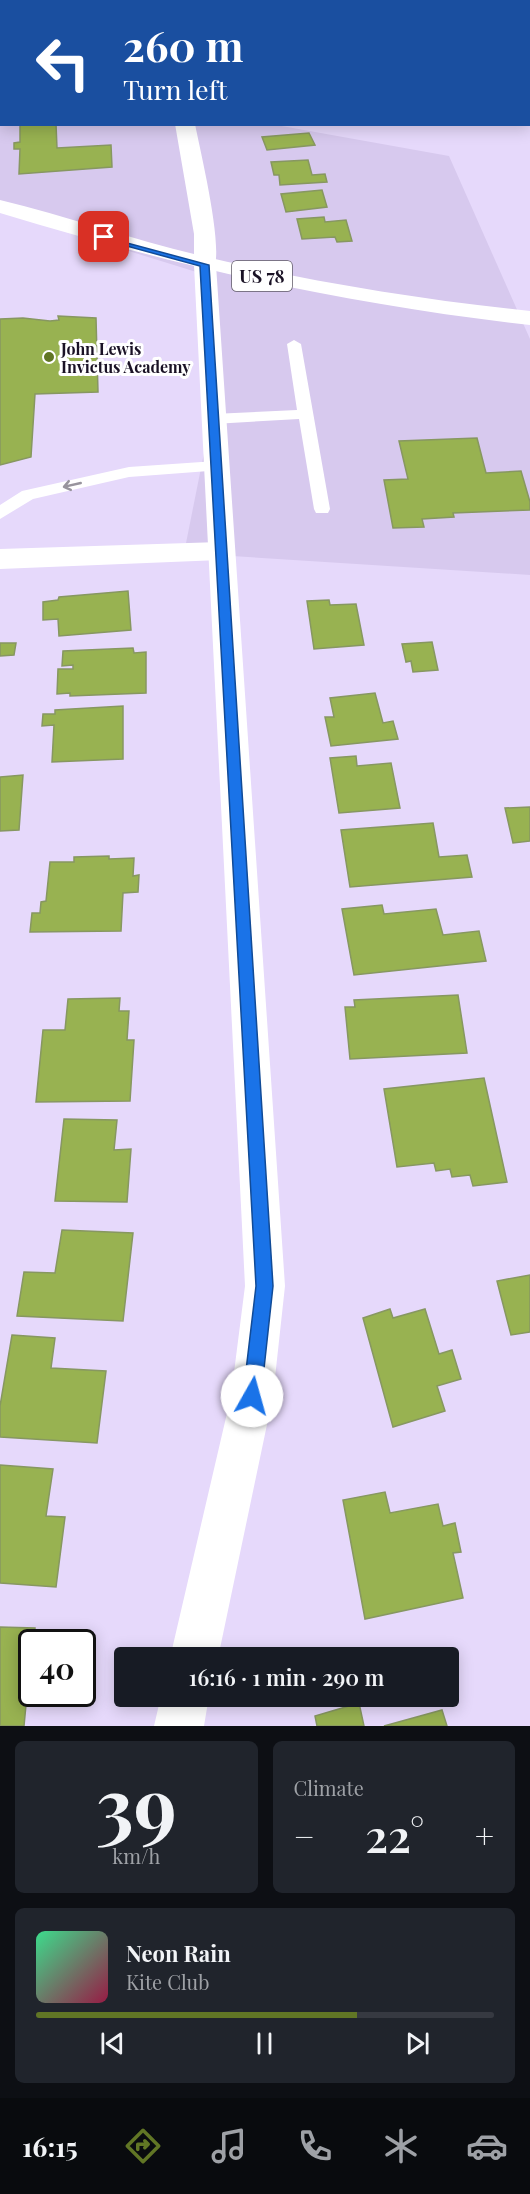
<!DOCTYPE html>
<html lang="en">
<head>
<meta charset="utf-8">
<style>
	:root { --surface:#171b24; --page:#20242c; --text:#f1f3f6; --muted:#9ea1a6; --line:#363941; --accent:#617625 }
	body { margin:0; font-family:"Playfair Display",serif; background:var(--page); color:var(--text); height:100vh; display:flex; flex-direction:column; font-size:22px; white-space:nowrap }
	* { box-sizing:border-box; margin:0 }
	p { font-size:20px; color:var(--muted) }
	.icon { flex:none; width:33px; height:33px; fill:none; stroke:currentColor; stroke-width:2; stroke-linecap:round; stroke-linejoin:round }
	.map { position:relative; height:1726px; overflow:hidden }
	.details { display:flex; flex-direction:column; gap:15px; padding:15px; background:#0d0f14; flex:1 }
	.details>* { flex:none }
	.banner { position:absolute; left:0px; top:0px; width:531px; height:126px; box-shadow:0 3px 15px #0003; background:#1a4fa0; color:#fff; overflow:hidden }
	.speed { position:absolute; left:18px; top:1629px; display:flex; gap:12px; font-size:30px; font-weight:700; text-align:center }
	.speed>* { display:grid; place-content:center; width:78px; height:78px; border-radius:50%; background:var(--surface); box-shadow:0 3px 15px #0003; line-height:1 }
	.speed .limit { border:3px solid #111; border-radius:9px; background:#fff; color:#111 }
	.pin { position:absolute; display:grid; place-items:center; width:51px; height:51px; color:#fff; margin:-26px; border-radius:12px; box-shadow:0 3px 9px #0006 }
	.me { position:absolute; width:66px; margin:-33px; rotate:7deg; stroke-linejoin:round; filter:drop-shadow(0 0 4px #0008) }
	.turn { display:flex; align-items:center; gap:21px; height:126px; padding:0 24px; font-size:27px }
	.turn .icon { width:78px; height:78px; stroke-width:2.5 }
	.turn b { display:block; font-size:42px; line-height:51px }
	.big { font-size:45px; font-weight:600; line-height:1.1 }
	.details .card { flex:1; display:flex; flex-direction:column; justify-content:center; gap:9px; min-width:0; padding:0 21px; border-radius:9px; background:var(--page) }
	.details .dial { align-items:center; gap:0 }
	.dial b { font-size:78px; line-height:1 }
	.song { display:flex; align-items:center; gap:18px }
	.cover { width:72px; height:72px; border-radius:9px; background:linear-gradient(135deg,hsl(150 70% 55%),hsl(340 70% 35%)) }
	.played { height:6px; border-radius:3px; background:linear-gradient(90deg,var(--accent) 70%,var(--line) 70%) }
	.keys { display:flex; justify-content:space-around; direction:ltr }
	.heat { display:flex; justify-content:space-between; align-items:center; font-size:33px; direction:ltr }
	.details .tiles { flex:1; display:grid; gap:15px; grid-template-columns:1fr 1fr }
	.card:last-child { grid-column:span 2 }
	.trip { position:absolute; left:114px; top:1647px; width:345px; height:60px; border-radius:6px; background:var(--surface); box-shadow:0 3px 15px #0003; font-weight:600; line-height:60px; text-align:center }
	.dock { display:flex; height:96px; justify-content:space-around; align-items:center; background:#090b0e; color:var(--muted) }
	.dock .icon { width:42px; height:42px }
	.dock .on { color:var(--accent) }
	.dock b { font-size:27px; color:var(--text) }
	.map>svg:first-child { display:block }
	.built { fill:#d7c9ee }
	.building { fill:#98b251; stroke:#879761; stroke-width:1.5 }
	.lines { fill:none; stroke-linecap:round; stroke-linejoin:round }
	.service { fill:#fff; fill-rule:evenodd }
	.minor { fill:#fff; fill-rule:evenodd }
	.tertiary { fill:#fff; fill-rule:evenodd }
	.primary { fill:#fff; fill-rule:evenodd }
	.oneway { stroke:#98949d }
	.route { fill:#1a73e8; stroke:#114b97; stroke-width:1.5 }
	.poi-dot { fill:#617625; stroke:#fff; stroke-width:2 }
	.labels { text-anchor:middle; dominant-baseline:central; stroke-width:6; stroke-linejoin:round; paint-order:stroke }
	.far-poi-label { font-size:16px; font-weight:bold; fill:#1a1225; stroke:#fff; text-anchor:start }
	.shield { fill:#fff; stroke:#5f5966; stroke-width:1.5 }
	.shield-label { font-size:18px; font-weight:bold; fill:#1a1225 }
</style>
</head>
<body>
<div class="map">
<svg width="530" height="1726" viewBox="0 0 530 1726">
	<rect width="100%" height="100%" fill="#e6d9fb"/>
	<path class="built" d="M 0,53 L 2,124 L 276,125 L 449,156 L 530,339 L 530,575 L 184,553 L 211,418 L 206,275 L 0,211 Z"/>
	<path class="building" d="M 20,124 L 56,124 L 57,148 L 111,145 L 112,167 L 19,174 L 20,149 L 14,149 L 14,143 L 20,142 Z
		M 309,133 L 315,145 L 267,150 L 262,137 Z
		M 308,160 L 312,175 L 325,174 L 327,182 L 280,185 L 279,175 L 274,175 L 271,162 Z
		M 322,190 L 327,207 L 286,212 L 281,194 Z
		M 324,217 L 325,222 L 346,220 L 352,241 L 337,242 L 335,237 L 302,239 L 297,219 Z
		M 58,316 L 96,318 L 98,392 L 35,394 L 31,457 L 0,465 L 0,319 L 23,318 L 50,321 L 59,320 Z
		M 477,438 L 486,473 L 521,471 L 530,502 L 530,510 L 453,513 L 454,517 L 422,519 L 424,527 L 393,528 L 384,480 L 408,479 L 399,441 Z
		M 128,591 L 131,630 L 59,636 L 58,619 L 43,620 L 43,602 L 58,600 L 59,597 Z
		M 329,600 L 330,605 L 356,604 L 364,645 L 314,649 L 307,601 Z
		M 432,642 L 438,670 L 413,672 L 411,661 L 406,662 L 402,644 Z
		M 0,643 L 16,643 L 14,655 L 0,656 Z
		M 133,648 L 134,653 L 146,652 L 146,693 L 70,696 L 70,693 L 57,694 L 58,669 L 73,669 L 73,665 L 62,666 L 63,651 Z
		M 375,693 L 383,723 L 393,721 L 398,739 L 331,746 L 325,717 L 334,717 L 330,698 Z
		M 123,706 L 123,759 L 52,762 L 54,725 L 42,726 L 43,714 L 55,714 L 55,710 Z
		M 356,756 L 357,766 L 391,763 L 400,808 L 339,813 L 330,758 Z
		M 23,775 L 19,830 L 0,831 L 0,777 Z
		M 530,807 L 530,841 L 513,843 L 505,808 Z
		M 433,823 L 439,857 L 467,855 L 472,877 L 350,887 L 341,830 Z
		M 109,856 L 109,859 L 134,858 L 133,876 L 139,875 L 138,892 L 123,893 L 121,931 L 30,932 L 32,913 L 40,913 L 41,902 L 46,901 L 50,862 L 74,862 L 74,857 Z
		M 382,905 L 384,914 L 436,909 L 443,935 L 479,931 L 486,961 L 354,975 L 342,909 Z
		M 458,995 L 467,1053 L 350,1059 L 345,1007 L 355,1007 L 354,1000 Z
		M 120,998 L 119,1011 L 129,1011 L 127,1040 L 134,1040 L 130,1101 L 36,1102 L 43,1030 L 65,1030 L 68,999 Z
		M 484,1078 L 507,1182 L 473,1186 L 470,1175 L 452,1177 L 450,1169 L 436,1171 L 434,1163 L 397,1167 L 384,1089 Z
		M 64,1119 L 117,1120 L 114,1150 L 131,1149 L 127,1202 L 55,1201 Z
		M 62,1230 L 133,1233 L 123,1321 L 17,1316 L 24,1272 L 55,1273 Z
		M 530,1275 L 530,1332 L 511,1335 L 497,1281 Z
		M 390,1309 L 393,1318 L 425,1309 L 439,1354 L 452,1350 L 461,1379 L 437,1386 L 445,1411 L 393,1427 L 363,1318 Z
		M 12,1335 L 55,1338 L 51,1368 L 106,1371 L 97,1443 L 0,1437 L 0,1406 Z
		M 0,1465 L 53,1469 L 46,1516 L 65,1517 L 56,1587 L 0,1583 Z
		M 385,1492 L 390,1513 L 438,1504 L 443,1526 L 455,1523 L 461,1552 L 453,1553 L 463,1598 L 365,1619 L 343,1500 Z
		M 0,1627 L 35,1628 L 34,1642 L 32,1642 L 24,1726 L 0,1726 Z
		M 359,1703 L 364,1726 L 317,1726 L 315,1716 Z
		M 442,1710 L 447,1726 L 384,1726 Z"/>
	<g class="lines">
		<path class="service" d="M 294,340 L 301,344 L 330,509 L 328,513 L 316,513 L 314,509 L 299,419 L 213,424 L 205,419 L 213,414 L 297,410 L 287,344 Z
			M 216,461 L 222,462 L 224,466 L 222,470 L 129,477 L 33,499 L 0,519 L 0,505 L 22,491 L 129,467 Z"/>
		<path class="minor" d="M 155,0 L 171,0 L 171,2 L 155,2 Z
			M 382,0 L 407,0 L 381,2 Z
			M 498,0 L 514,0 L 515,2 L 498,2 Z
			M 175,124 L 195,124 C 200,150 225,252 213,270 L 205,272 L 197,270 L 194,265 L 194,234 Z
			M 220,542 L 230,544 L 234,551 L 230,558 L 220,560 L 0,569 L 0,549 Z"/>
		<path class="tertiary" d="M 205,258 L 213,260 L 216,265 L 285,1286 L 273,1396 L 218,1658 L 170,1658 L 231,1396 L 245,1286 L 194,265 L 197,260 Z
			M 161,1696 L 209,1696 L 204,1726 L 154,1726 Z"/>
		<path class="primary" d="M 0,200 C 66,216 131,239 198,255 C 307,281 418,299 530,311 L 530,325 C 349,305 174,266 0,213 Z"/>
	</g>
	<defs><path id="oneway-shaft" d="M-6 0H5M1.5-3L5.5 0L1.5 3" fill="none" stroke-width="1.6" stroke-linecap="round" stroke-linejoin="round" transform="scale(1.5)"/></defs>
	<use class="oneway" href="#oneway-shaft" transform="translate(72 485) rotate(167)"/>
	<path class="route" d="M 101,236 L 209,265 L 273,1286 L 261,1396 L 258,1402 L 252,1405 L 245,1402 L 243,1396 L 256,1286 L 200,266 L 101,239 Z"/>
	<circle class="poi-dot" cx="49" cy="357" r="6"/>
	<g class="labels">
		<g class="far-poi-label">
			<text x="61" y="348">John Lewis<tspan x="61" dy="18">Invictus Academy</tspan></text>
		</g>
		<rect class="shield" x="232" y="261" width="60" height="30" rx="4.5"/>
		<g class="shield-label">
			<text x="262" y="276">US 78</text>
		</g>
	</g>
</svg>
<div class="speed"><div class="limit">40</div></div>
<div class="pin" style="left:104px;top:237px;background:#d93025"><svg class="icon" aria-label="arrive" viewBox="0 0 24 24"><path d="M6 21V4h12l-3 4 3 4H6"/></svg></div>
<svg class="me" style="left:252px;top:1396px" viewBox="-20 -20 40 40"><circle r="19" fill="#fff"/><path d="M0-13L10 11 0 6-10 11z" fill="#1a73e8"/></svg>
<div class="trip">16:16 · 1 min · 290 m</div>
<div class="banner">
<div class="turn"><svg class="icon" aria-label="left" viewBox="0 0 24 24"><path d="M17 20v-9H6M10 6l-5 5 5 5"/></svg><div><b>260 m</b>Turn left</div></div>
</div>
</div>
<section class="details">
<div class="tiles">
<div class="card dial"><b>39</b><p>km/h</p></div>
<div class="card"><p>Climate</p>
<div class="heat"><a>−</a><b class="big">22°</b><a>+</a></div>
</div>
<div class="card">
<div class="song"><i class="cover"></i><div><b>Neon Rain</b><p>Kite Club</p></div></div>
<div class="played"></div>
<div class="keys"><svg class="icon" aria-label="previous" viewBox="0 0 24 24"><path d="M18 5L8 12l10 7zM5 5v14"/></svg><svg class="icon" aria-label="pause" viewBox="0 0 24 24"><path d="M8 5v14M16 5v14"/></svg><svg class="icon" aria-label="next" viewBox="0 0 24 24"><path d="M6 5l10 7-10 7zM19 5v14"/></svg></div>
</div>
</div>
</section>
<nav class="dock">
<b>16:15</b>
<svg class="icon on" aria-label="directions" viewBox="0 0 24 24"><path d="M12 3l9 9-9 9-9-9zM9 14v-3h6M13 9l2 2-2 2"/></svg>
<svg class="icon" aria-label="music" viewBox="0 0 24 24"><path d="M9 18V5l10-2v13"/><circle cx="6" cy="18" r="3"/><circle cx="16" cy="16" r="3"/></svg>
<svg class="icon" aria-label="phone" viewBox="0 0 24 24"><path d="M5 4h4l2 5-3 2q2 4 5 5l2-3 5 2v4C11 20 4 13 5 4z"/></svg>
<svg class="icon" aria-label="climate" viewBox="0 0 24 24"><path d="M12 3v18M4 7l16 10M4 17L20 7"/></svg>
<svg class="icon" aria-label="car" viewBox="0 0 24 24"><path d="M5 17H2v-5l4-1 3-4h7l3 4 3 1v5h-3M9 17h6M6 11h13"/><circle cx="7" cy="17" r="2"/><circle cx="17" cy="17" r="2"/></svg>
</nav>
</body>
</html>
